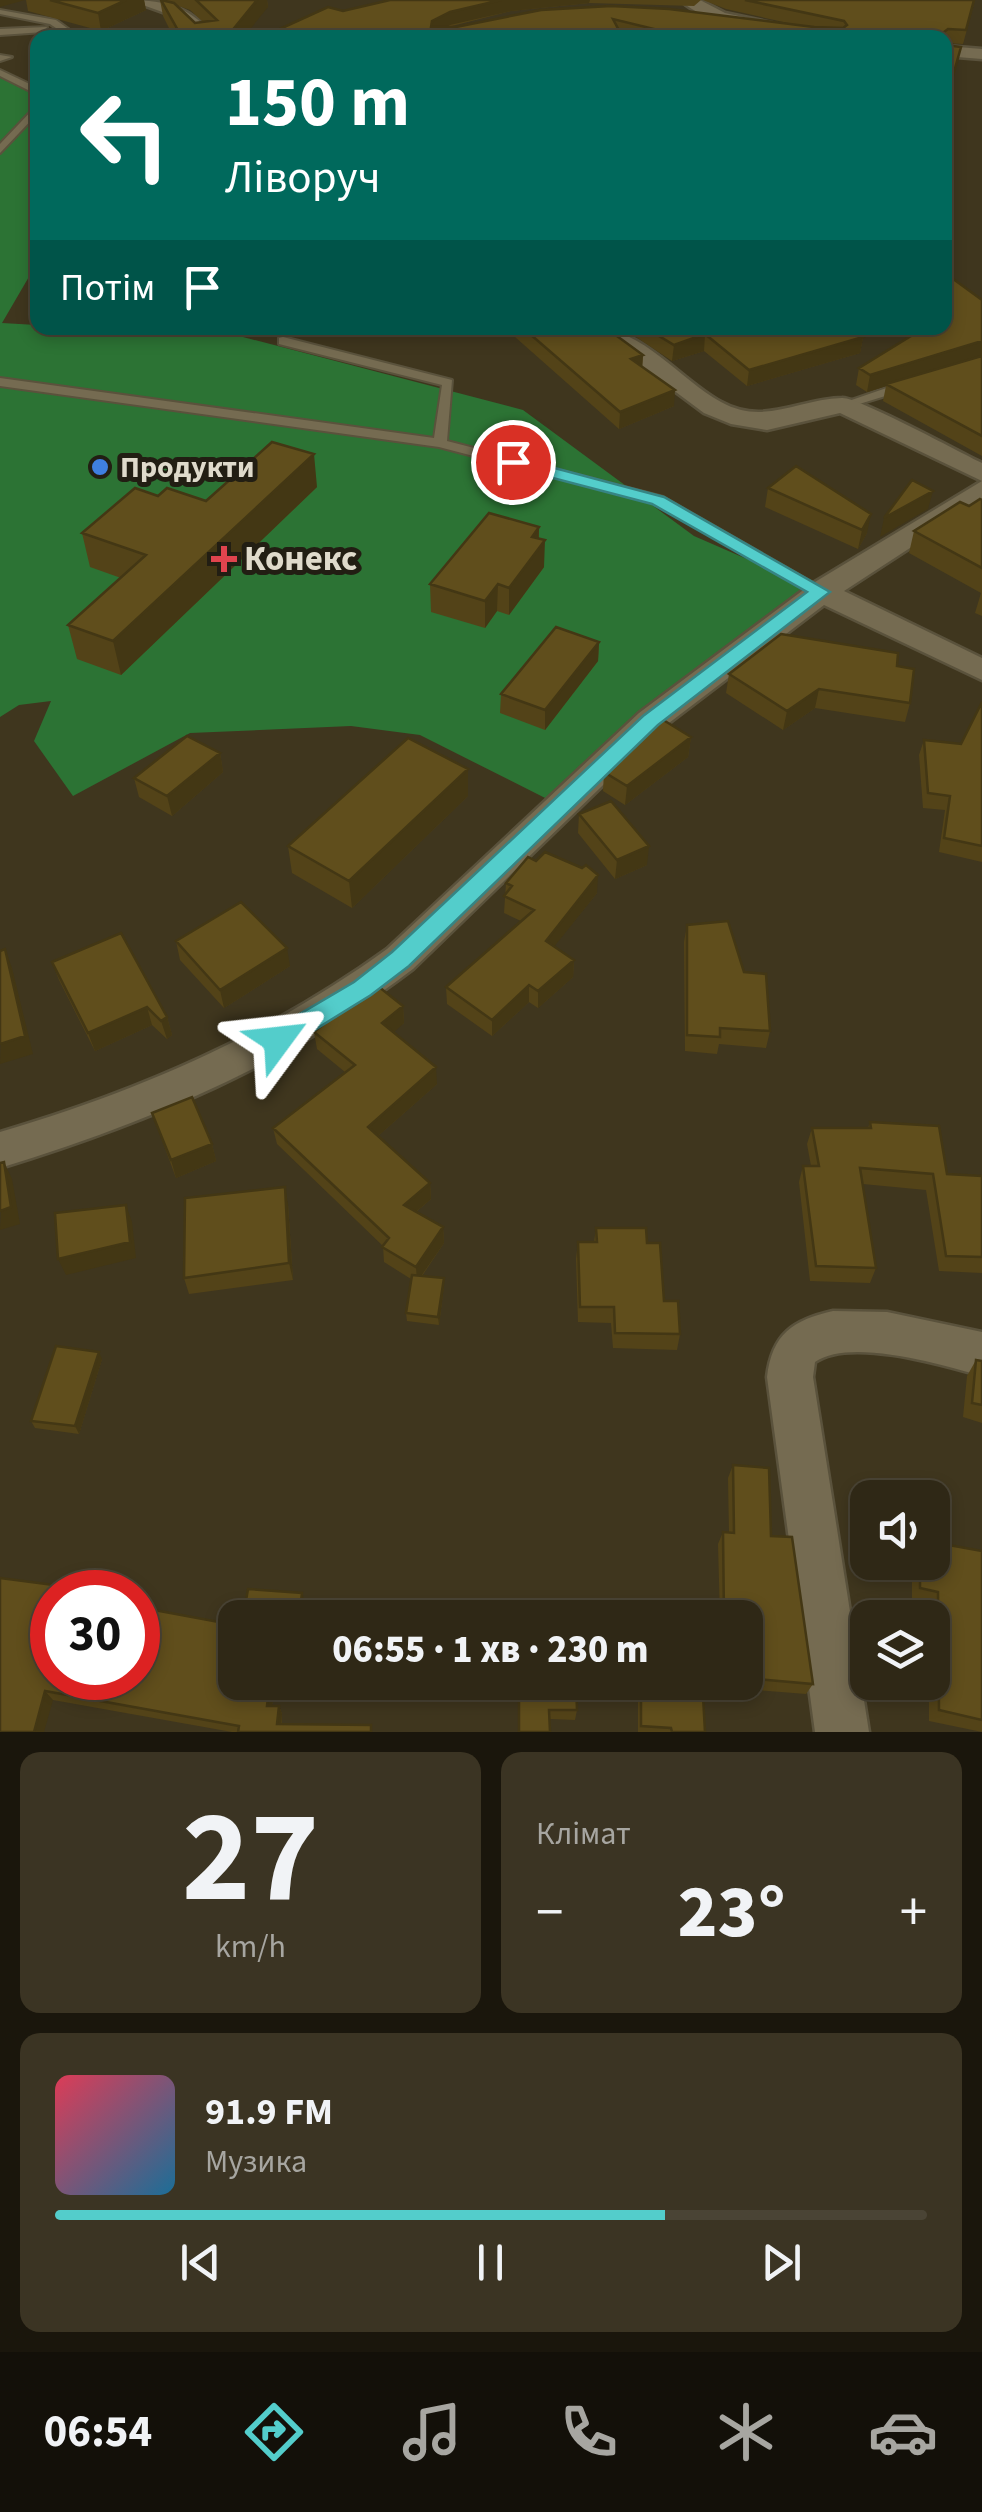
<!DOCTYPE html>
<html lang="uk">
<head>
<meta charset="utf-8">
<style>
	:root { --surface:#2f2816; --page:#3b3423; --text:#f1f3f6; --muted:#a7a6a1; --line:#4a4435; --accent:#53cdcb }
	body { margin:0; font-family:"Source Sans 3",sans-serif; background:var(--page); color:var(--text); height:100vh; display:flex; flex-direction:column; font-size:38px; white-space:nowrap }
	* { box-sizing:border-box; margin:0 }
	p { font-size:32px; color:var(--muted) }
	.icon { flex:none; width:55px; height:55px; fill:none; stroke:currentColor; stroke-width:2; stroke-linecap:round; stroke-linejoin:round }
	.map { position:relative; height:1732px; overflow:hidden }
	.sheet { display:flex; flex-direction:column; gap:20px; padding:20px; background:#1a160c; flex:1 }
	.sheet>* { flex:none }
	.guide { position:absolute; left:30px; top:30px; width:922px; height:305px; border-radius:20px; box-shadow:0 5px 15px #0003,0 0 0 2px var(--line); background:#00695c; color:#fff; overflow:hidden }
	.tools { position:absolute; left:850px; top:1480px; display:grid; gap:20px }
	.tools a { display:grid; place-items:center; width:100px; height:100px; border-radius:20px; background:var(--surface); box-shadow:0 5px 15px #0003,0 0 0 2px var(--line); font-size:50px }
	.speed { position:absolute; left:30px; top:1570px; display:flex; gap:20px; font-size:50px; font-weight:700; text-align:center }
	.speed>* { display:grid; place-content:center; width:130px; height:130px; border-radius:50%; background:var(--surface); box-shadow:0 5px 15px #0003,0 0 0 2px var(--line); line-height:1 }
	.speed .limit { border:15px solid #d22; background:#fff; color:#111 }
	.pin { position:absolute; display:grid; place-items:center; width:85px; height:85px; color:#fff; margin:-42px; border:5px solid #fff; border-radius:50%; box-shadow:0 2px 10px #0007 }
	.me { position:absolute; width:110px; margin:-55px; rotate:60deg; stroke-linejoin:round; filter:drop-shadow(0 0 8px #0008) }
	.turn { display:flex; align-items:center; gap:35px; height:210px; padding:0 30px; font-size:45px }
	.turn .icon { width:130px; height:130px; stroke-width:2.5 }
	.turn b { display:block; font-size:70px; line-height:85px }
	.then { display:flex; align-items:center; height:95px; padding:0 30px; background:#0003; gap:20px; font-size:38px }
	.big { font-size:75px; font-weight:800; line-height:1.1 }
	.sheet .widget { flex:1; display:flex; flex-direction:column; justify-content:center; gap:15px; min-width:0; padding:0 35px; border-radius:20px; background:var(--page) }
	.sheet .dial { align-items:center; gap:0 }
	.dial b { font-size:130px; line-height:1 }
	.song { display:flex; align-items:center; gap:30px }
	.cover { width:120px; height:120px; border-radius:15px; background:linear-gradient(135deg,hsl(350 70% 55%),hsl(200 70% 35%)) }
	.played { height:10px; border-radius:5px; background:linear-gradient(90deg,var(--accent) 70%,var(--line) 70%) }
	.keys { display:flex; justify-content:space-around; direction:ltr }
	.heat { display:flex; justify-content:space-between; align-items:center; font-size:55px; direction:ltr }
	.sheet .tiles { flex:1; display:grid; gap:20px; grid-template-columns:1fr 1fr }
	.widget:last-child { grid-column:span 2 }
	.trip { position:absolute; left:218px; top:1600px; width:545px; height:100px; border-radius:20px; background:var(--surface); box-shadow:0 5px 15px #0003,0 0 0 2px var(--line); font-weight:800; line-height:100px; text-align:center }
	.tab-bar { display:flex; height:160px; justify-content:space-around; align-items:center; background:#131009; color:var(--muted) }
	.tab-bar .icon { width:70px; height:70px }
	.tab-bar .active { color:var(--accent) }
	.tab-bar b { font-size:45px; color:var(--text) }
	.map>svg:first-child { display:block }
	.forest { fill:#2c7334 }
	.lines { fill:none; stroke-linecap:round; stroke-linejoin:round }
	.service-casing { stroke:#5a523c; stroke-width:4 }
	.minor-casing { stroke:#5a523c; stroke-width:5 }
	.service { fill:#756b51; fill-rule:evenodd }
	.minor { fill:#756b51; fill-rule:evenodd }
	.wall { fill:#534318; fill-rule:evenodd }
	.shaded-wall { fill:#433714 }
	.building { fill:#604e1c; stroke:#433714; stroke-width:2.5 }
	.route { fill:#53cdcb; stroke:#368584; stroke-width:2.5 }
	.shop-dot { fill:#3f7fe0; stroke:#221e13; stroke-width:4 }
	.health-dot { fill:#e0444e; stroke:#221e13; stroke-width:4 }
	.labels { text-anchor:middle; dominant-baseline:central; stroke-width:10; stroke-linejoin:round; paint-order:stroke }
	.far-poi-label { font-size:30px; font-weight:bold; fill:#dfdacb; stroke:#221e13; text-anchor:start }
	.poi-label { font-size:35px; font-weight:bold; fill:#dfdacb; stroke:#221e13; text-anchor:start }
</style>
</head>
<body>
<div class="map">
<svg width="982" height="1732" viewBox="0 0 982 1732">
	<rect width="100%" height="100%" fill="#3f361e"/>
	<path class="forest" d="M 0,78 L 38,85 L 37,263 L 2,323 L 243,337 L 523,410 L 694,536 L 820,591 L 561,806 L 420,735 L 351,726 L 190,733 L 73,796 L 34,741 L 51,701 L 19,705 L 0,717 Z"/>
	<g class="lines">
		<g class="service-casing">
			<path id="service" d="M 0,10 L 56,20 L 81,38 L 71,38 L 50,24 L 0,14 Z
				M 47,27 L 44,32 L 0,35 L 0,29 Z
				M 0,55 L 12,57 L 0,61 Z
				M 0,70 L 38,88 L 38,95 L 0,76 Z
				M 38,104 L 38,113 L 0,153 L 0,144 Z
				M 283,337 L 452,380 L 447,441 L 663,497 L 827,591 L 825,594 L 815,594 L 653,503 L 439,447 L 0,386 L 0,378 L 434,438 L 442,385 L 279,344 L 279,338 Z
				M 904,382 L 910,386 L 908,389 L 843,409 L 837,405 Z"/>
		</g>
		<g class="minor-casing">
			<path id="minor" d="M 129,0 C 167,0 192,8 216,38 L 198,38 L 179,18 Z
				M 680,0 L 700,0 L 725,13 L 841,38 C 795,38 715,32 680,0 Z
				M 945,46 L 982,49 L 982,59 L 945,56 Z
				M 590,328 C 640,325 679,379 721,402 C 764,426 798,399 842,398 C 858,397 959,452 982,463 L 982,501 L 844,591 L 982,658 L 982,680 L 824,605 L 661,729 L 413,969 C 288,1064 150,1122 0,1168 L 0,1132 C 140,1091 268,1035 387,949 L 639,713 L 810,585 L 982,481 L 840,413 L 767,430 L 731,424 L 704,413 Z
				M 833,1311 L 887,1312 L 982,1332 L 982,1376 C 943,1365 850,1337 815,1362 L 813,1377 L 869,1732 L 815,1732 L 767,1377 C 772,1334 793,1320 833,1311 Z"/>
		</g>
		<use href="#service" class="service"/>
		<use href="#minor" class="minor"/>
	</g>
	<path class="wall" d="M 26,0 L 144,0 L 146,10 L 101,31 L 28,11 Z
		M 160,0 L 267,0 L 268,7 L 218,38 L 174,38 L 163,16 ZM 176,5 L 190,10 L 203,22 L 195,23 Z
		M 390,0 L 701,0 L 694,6 L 589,3 L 511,11 L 448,27 L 456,27 L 541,10 L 801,26 L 726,9 L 703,0 L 975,0 L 963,44 L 945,43 L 945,38 L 632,38 L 621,35 L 260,38 L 343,11 Z
		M 945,273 L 982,300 L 982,456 L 883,401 L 886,386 L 867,392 L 856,385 L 859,368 L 945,328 Z
		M 268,328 L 303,328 L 301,333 L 269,332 Z
		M 505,328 L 606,328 L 643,355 L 642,367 L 674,406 L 619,429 Z
		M 607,328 L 752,328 L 755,330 L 863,337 L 860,353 L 747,386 L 704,351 L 672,361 L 627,331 Z
		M 317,487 L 121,675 L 77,659 L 68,625 L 121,578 L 90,567 L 82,533 L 158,496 L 206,501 Z
		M 768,488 L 867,533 L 858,549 L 765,507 Z
		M 982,500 L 982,616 L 975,613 L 981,593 L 909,553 L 914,531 Z
		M 539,527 L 539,539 L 544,567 L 509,615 L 497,611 L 485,628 L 431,612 L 430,584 Z
		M 599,642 L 598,661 L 545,730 L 500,713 L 501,694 Z
		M 897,666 L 910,703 L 905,722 L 815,708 L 783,730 L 726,693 L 729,674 Z
		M 982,702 L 982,862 L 939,852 L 945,810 L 923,808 L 919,755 L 924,740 L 961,744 Z
		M 691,737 L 688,757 L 625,805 L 603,791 L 604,772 Z
		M 220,753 L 223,772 L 172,816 L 139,797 L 134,778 Z
		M 468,796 L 352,908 L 292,873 L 288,846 Z
		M 579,814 L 647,865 L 615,879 L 578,833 Z
		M 506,883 L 597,893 L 554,946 L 574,960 L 573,977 L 538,1008 L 529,1002 L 492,1036 L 447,1004 L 446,987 L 521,921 L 504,913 Z
		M 687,925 L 744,972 L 770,1031 L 766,1048 L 719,1044 L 717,1054 L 685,1051 L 684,942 Z
		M 176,941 L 290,966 L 224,1008 L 180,960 Z
		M 52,962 L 167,1017 L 172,1035 L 167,1039 L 152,1025 L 95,1051 L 59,980 Z
		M 403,1006 L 404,1023 L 393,1032 L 437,1084 L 378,1136 L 430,1183 L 431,1199 L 416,1212 L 443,1227 L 444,1243 L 422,1276 L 444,1278 L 444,1286 L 439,1325 L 407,1321 L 406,1313 L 411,1279 L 384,1262 L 383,1246 L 277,1144 L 273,1128 L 345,1072 L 317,1049 L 314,1032 Z
		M 152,1113 L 212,1144 L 216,1161 L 176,1178 Z
		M 870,1122 L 947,1174 L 982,1176 L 982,1273 L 939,1271 L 926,1190 L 863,1184 L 876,1268 L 870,1283 L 810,1281 L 799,1182 L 803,1166 L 811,1166 L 807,1144 L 812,1128 L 868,1128 Z
		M 288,1204 L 293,1280 L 189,1294 L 184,1278 Z
		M 596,1228 L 647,1243 L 664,1301 L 680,1334 L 677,1350 L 613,1348 L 611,1323 L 578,1322 L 576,1259 L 578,1242 L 594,1242 Z
		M 102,1359 L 79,1434 L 35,1428 L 31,1421 Z
		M 976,1360 L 982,1361 L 982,1423 L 963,1417 L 967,1376 Z
		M 733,1465 L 771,1536 L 813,1684 L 806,1694 L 721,1687 L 721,1682 L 745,1682 L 745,1618 L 720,1618 L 718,1544 L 723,1532 L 729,1532 L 728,1478 Z
		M 982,1551 L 982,1732 L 929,1721 L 929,1682 L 932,1682 L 932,1618 L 928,1618 L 928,1604 L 912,1601 L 912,1562 L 932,1562 Z
		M 52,1678 L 275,1682 L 272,1706 L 279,1706 L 282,1714 L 282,1724 L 373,1732 L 232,1732 L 53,1700 L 0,1732 Z
		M 519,1682 L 577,1710 L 575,1720 L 550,1719 Z
		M 641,1692 L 705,1732 L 638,1732 L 638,1702 Z"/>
	<path class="shaded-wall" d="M 0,0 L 25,0 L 0,7 Z
		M 126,0 L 144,0 L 146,10 L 101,31 L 98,13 Z
		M 257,0 L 267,0 L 268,7 L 243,38 L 226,38 Z
		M 501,0 L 590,0 L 589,3 L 511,11 L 450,25 L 432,35 L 432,21 L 450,12 Z
		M 705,334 L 704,351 L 672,361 L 674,345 Z
		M 863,337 L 860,353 L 747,386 L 749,370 Z
		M 982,341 L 982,357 L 867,392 L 870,375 Z
		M 643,355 L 642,371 L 631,359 Z
		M 675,390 L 674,406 L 619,429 L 620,412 Z
		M 314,454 L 317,487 L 121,675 L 113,641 Z
		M 933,491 L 928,509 L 880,537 L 884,518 Z
		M 871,514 L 867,533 L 858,549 L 862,530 Z
		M 539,527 L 538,549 L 545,540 L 544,567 L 509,615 L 509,588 L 532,537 Z
		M 498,584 L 497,611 L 485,628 L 485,601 Z
		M 599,642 L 598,661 L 545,730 L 545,710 Z
		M 819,689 L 815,708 L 783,730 L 787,711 Z
		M 691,737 L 688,757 L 625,805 L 627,786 Z
		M 220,753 L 223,772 L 172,816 L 167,796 Z
		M 468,769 L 468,796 L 352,908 L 349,881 Z
		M 649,846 L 647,865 L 615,879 L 617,860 Z
		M 598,875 L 597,893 L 545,958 L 546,941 Z
		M 287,948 L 290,966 L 224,1008 L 220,990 Z
		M 5,949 L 12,968 L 33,1054 L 0,1064 Z
		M 574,960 L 573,977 L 538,1008 L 538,991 Z
		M 529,985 L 529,1002 L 492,1036 L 492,1020 Z
		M 403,1006 L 404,1023 L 384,1041 L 382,1023 Z
		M 147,1007 L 152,1025 L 95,1051 L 88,1033 Z
		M 167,1017 L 172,1035 L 167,1039 L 161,1021 Z
		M 436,1067 L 437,1084 L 370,1143 L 368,1127 Z
		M 212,1144 L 216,1161 L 176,1178 L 171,1160 Z
		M 4,1162 L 12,1179 L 20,1224 L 0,1230 Z
		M 430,1183 L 431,1199 L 405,1221 L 404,1205 Z
		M 285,1187 L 288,1204 L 293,1280 L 289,1263 Z
		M 126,1205 L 132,1222 L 136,1258 L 66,1275 L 58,1259 Z
		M 443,1227 L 444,1243 L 417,1282 L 416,1267 Z
		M 444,1278 L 444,1286 L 439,1325 L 438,1317 Z
		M 99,1352 L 102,1359 L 79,1434 L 75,1426 Z
		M 302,1593 L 306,1603 L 304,1618 L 299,1618 Z
		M 52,1644 L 52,1669 L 47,1663 Z
		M 270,1682 L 275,1682 L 271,1714 L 267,1706 Z
		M 45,1691 L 53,1700 L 44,1732 L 34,1732 Z
		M 279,1706 L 282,1714 L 281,1732 L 277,1724 Z"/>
	<path class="building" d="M 50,0 L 126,0 L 98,13 Z
		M 161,0 L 174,3 L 195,23 L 217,20 L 196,0 L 257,0 L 226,38 L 179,32 Z
		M 390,0 L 501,0 L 450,12 L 432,21 L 431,27 L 456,27 L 541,10 L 611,6 L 669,9 L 814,27 L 843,28 L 847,25 L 844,21 L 745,0 L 974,0 L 966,30 L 948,29 L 944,32 L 945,38 L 691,38 L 613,19 L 623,38 L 260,38 L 328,7 L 343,11 Z
		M 945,43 L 945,45 L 961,47 L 945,104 Z
		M 945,273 L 982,300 L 982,341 L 870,375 L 859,368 L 924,328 L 945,328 L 945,314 L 949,312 L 945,303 Z
		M 523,328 L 606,328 L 643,355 L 631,359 L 675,390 L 620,412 Z
		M 646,328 L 752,328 L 755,330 L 762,328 L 848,328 L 863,337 L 749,370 L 705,334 L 674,345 Z
		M 982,356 L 982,436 L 886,384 Z
		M 272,442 L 314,454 L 113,641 L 68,625 L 146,555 L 82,533 L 135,488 L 158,496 L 167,488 L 206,501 Z
		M 796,466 L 871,514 L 862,530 L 768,488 Z
		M 912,480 L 933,491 L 884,518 Z
		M 980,499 L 982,500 L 982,568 L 914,531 L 960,502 L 969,506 Z
		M 489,513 L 539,527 L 532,537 L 545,540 L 509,588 L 498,584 L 485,601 L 430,584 Z
		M 556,627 L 599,642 L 545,710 L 501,694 Z
		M 781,634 L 898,653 L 897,666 L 914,669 L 910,703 L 819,689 L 787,711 L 729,674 Z
		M 982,702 L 982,846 L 944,838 L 950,796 L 928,793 L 924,740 L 961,744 Z
		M 660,718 L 691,737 L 627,786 L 604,772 Z
		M 187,736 L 220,753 L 167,796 L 134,778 Z
		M 408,738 L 468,769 L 349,881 L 288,846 Z
		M 611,801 L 649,846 L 617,860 L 579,814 Z
		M 545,852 L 582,868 L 586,865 L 598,875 L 546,941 L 574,960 L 538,991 L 529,985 L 492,1020 L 446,987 L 534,910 L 504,896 L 512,886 L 506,883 L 528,857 L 536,861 Z
		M 241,902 L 287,948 L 220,990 L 176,941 Z
		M 728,921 L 744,972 L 766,974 L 770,1031 L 720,1028 L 720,1037 L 687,1035 L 687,925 Z
		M 121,933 L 167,1017 L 161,1021 L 147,1007 L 88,1033 L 52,962 Z
		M 5,949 L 25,1036 L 0,1044 L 0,951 Z
		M 374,983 L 403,1006 L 382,1023 L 436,1067 L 368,1127 L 430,1183 L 404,1205 L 443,1227 L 416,1267 L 382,1247 L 389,1238 L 273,1128 L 355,1065 L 314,1032 Z
		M 192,1097 L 212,1144 L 171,1160 L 152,1113 Z
		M 870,1122 L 939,1126 L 947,1174 L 982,1176 L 982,1257 L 946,1256 L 933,1174 L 860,1168 L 876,1268 L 816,1266 L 803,1166 L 819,1166 L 812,1128 L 871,1128 Z
		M 4,1162 L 11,1207 L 0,1211 L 0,1163 Z
		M 285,1187 L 289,1263 L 184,1278 L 185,1198 Z
		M 126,1205 L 130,1242 L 58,1259 L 55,1213 Z
		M 596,1228 L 646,1228 L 647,1243 L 660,1243 L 664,1301 L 678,1301 L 680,1334 L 615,1333 L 614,1307 L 580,1307 L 578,1242 L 597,1242 Z
		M 412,1275 L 444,1278 L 438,1317 L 406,1313 Z
		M 56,1346 L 99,1352 L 75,1426 L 31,1421 Z
		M 976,1360 L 982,1361 L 982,1405 L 972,1403 Z
		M 733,1465 L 769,1468 L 771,1536 L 792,1537 L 813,1684 L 745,1678 L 745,1618 L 724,1618 L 723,1532 L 734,1533 Z
		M 932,1542 L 982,1551 L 982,1720 L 939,1710 L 938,1592 L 920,1588 L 920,1562 L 932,1562 Z
		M 0,1578 L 69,1587 L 67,1592 L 52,1592 L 52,1644 L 47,1663 L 52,1664 L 52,1678 L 138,1678 L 138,1607 L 235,1625 L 235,1682 L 270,1682 L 267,1706 L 279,1706 L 277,1724 L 371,1725 L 371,1732 L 238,1732 L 239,1726 L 45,1691 L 34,1732 L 0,1732 Z
		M 248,1589 L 302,1593 L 299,1618 L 243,1618 Z
		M 519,1682 L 576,1682 L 577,1710 L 549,1710 L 550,1732 L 519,1732 Z
		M 641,1692 L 703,1696 L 705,1732 L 672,1732 L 671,1728 L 641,1726 Z"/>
	<path class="route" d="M 513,457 L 664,497 L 830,592 L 658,725 L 409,966 L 371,995 L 287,1047 L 278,1050 L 269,1047 L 265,1040 L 269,1032 L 354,982 L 392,952 L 643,716 L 807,592 L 652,504 L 507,466 L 504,462 Z"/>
	<circle class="shop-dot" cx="100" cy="467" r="10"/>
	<path class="health-dot" d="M219 544h10v10h10v10h-10v10h-10v-10h-10v-10h10z"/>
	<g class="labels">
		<g class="far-poi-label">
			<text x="120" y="467">Продукти</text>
		</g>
		<g class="poi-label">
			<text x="244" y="559">Конекс</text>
		</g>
	</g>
</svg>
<div class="tools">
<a><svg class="icon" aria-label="sound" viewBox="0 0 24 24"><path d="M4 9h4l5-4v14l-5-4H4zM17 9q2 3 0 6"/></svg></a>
<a><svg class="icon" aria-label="layers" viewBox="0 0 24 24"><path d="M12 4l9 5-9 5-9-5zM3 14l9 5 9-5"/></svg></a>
</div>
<div class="speed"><div class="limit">30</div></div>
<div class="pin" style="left:513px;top:462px;background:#d93025"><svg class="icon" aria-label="arrive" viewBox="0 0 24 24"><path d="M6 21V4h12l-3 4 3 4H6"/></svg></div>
<svg class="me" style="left:278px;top:1040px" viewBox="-20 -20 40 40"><path d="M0-17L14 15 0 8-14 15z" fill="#53cdcb" stroke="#fff" stroke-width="4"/></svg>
<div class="trip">06:55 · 1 хв · 230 m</div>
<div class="guide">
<div class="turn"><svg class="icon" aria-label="left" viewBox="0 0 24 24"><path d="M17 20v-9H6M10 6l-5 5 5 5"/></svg><div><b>150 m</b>Ліворуч</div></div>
<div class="then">Потім<svg class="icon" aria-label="arrive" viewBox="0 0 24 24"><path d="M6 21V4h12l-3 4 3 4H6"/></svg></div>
</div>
</div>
<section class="sheet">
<div class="tiles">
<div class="widget dial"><b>27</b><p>km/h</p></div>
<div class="widget"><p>Клімат</p>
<div class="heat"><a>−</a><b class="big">23°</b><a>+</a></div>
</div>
<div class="widget">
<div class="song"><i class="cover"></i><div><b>91.9 FM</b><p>Музика</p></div></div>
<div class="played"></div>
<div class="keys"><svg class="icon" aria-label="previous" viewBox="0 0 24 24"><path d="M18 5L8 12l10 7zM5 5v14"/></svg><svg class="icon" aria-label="pause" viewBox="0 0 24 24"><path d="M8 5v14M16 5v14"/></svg><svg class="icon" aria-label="next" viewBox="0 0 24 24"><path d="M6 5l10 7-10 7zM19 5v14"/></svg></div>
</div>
</div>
</section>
<nav class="tab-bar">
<b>06:54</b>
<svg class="icon active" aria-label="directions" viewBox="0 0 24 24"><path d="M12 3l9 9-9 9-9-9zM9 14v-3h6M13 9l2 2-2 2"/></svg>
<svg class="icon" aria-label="music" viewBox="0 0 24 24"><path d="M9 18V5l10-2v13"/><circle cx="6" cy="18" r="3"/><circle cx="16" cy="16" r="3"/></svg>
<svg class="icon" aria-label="phone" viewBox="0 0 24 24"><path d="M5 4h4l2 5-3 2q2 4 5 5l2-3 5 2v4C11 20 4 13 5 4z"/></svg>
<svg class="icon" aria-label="climate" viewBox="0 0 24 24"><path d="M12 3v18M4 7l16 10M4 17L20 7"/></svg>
<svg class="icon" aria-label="car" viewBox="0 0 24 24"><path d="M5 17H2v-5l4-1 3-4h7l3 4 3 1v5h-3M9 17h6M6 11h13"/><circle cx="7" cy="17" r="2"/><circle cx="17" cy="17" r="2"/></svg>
</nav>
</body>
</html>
